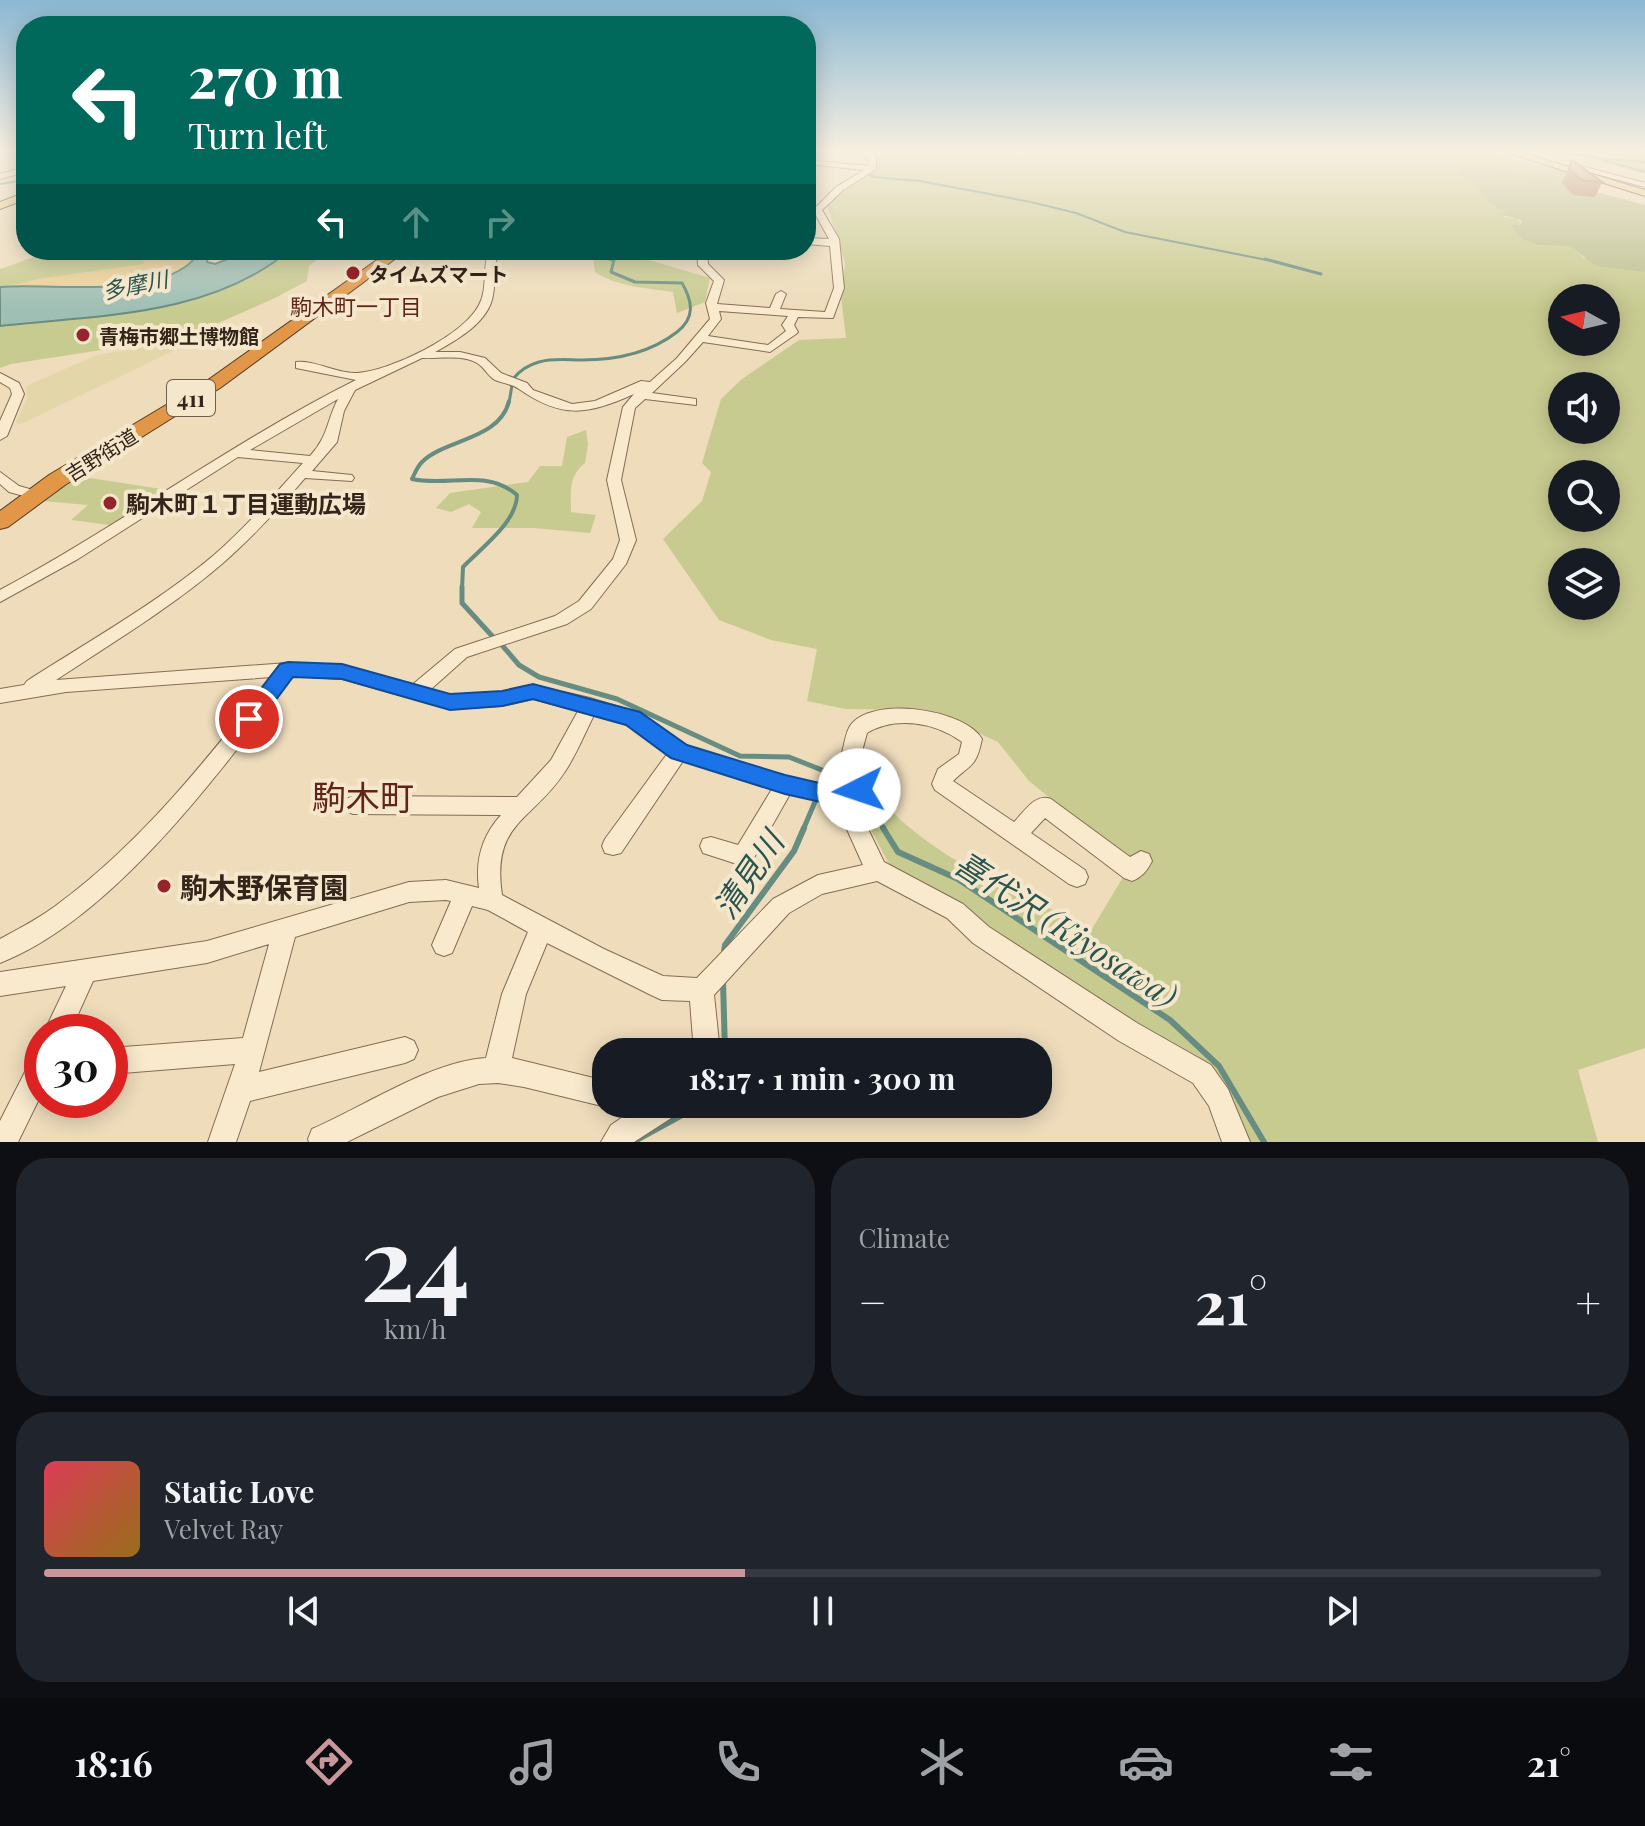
<!DOCTYPE html>
<html lang="en">
<head>
<meta charset="utf-8">
<style>
	:root { --surface:#171b24; --page:#20242c; --text:#f1f3f6; --muted:#9ea1a6; --line:#363941; --accent:#c8969b }
	body { margin:0; font-family:"Playfair Display","Noto Sans JP",serif; background:var(--page); color:var(--text); height:100vh; display:flex; flex-direction:column; font-size:30px; white-space:nowrap }
	* { box-sizing:border-box; margin:0 }
	p { font-size:26px; color:var(--muted) }
	.icon { flex:none; width:44px; height:44px; fill:none; stroke:currentColor; stroke-width:2; stroke-linecap:round; stroke-linejoin:round }
	.map { position:relative; height:1142px; overflow:hidden }
	.details { display:flex; flex-direction:column; gap:16px; padding:16px; background:#0d0f14; flex:1 }
	.details>* { flex:none }
	.top-card { position:absolute; left:16px; top:16px; width:800px; height:244px; border-radius:32px; box-shadow:0 4px 20px #0003; background:#00695c; color:#fff; overflow:hidden }
	.needle { width:52px; rotate:278deg }
	.tools { position:absolute; left:1548px; top:284px; display:grid; gap:16px }
	.tools a { display:grid; place-items:center; width:72px; height:72px; border-radius:50%; background:var(--surface); box-shadow:0 4px 20px #0003; font-size:40px }
	.speed { position:absolute; left:24px; top:1014px; display:flex; gap:16px; font-size:40px; font-weight:700; text-align:center }
	.speed>* { display:grid; place-content:center; width:104px; height:104px; border-radius:50%; background:var(--surface); box-shadow:0 4px 20px #0003; line-height:1 }
	.speed .limit { border:12px solid #d22; background:#fff; color:#111 }
	.pin { position:absolute; display:grid; place-items:center; width:68px; height:68px; color:#fff; margin:-34px; border:4px solid #fff; border-radius:50%; box-shadow:0 2px 8px #0007 }
	.me { position:absolute; width:88px; margin:-44px; rotate:266deg; stroke-linejoin:round; filter:drop-shadow(0 0 6px #0008) }
	.turn { display:flex; align-items:center; gap:28px; height:168px; padding:0 40px; font-size:36px }
	.turn .icon { width:104px; height:104px; stroke-width:2.5 }
	.turn b { display:block; font-size:56px; line-height:68px }
	.lanes { display:flex; align-items:center; height:76px; padding:0 40px; background:#0003; justify-content:center; gap:40px; direction:ltr }
	.lanes .off { opacity:.35 }
	.big { font-size:60px; font-weight:700; line-height:1.1 }
	.details .card { flex:1; display:flex; flex-direction:column; justify-content:center; gap:12px; min-width:0; padding:0 28px; border-radius:32px; background:var(--page) }
	.details .dial { align-items:center; gap:0 }
	.dial b { font-size:104px; line-height:1 }
	.song { display:flex; align-items:center; gap:24px }
	.cover { width:96px; height:96px; border-radius:12px; background:linear-gradient(135deg,hsl(350 70% 55%),hsl(40 70% 35%)) }
	.played { height:8px; border-radius:4px; background:linear-gradient(90deg,var(--accent) 45%,var(--line) 45%) }
	.keys { display:flex; justify-content:space-around; direction:ltr }
	.heat { display:flex; justify-content:space-between; align-items:center; font-size:44px; direction:ltr }
	.details .tiles { flex:1; display:grid; gap:16px; grid-template-columns:1fr 1fr }
	.card:last-child { grid-column:span 2 }
	.trip { position:absolute; left:592px; top:1038px; width:460px; height:80px; border-radius:32px; background:var(--surface); box-shadow:0 4px 20px #0003; font-weight:700; line-height:80px; text-align:center }
	.dock { display:flex; height:128px; justify-content:space-around; align-items:center; background:#090b0e; color:var(--muted) }
	.dock .icon { width:56px; height:56px }
	.dock .on { color:var(--accent) }
	.dock b { font-size:36px; color:var(--text) }
	.map>svg:first-child { display:block }
	.farmland { fill:#e3d7a9 }
	.green { fill:#c8cb90; fill-rule:evenodd }
	.sand { fill:#ebd097 }
	.cemetery { fill:#bcc090 }
	.water { fill:#a0bfb4; stroke:#678c81; stroke-width:2 }
	.lines { fill:none; stroke-linecap:round; stroke-linejoin:round }
	.stream-far4 { stroke:#678c81; stroke-width:2 }
	.stream-far3 { stroke:#678c81; stroke-width:3 }
	.stream-far2 { stroke:#678c81; stroke-width:4 }
	.stream-far1 { stroke:#678c81; stroke-width:5 }
	.stream { stroke:#678c81; stroke-width:6 }
	.minor-casing { stroke:#856c55; stroke-width:2 }
	.major-casing { stroke:#523b2a; stroke-width:2 }
	.highway-casing { stroke:#523b2a; stroke-width:2 }
	.minor { fill:#f9eace; fill-rule:evenodd }
	.major { fill:#f3cf91; fill-rule:evenodd }
	.highway { fill:#e19648; fill-rule:evenodd }
	.wall { fill:#b07e60 }
	.building { fill:#cd9270; stroke:#90664e; stroke-width:2 }
	.route { fill:#1a73e8; stroke:#114b97; stroke-width:2 }
	.poi-dot { fill:#95252b; stroke:#f5e7cb; stroke-width:3 }
	.labels { text-anchor:middle; dominant-baseline:central; stroke-width:8; stroke-linejoin:round; paint-order:stroke }
	.far-poi-label { font-size:20px; font-weight:bold; fill:#34251a; stroke:#f5e7cb; text-anchor:start }
	.far-street-label { font-size:20px; fill:#34251a; stroke:#f5e7cb }
	.far-water-label { font-size:22px; font-style:italic; fill:#29544f; stroke:#f5e7cb }
	.far-neighbourhood-label { font-size:22px; fill:#612419; stroke:#f5e7cb }
	.shield { fill:#f5e7cb; stroke:#6e5f4f; stroke-width:2 }
	.shield-label { font-size:22px; font-weight:bold; fill:#34251a }
	.poi-label { font-size:24px; font-weight:bold; fill:#34251a; stroke:#f5e7cb; text-anchor:start }
	.near-poi-label { font-size:28px; font-weight:bold; fill:#34251a; stroke:#f5e7cb; text-anchor:start }
	.near-water-label { font-size:32px; font-style:italic; fill:#29544f; stroke:#f5e7cb }
	.near-quarter-label { font-size:34px; fill:#612419; stroke:#f5e7cb }
</style>
</head>
<body>
<div class="map">
<svg width="1645" height="1142" viewBox="0 0 1645 1142">
	<rect width="100%" height="100%" fill="#eedcbb"/>
	<path class="farmland" d="M 158,345 L 175,350 L 19,425 L 16,422 L 27,398 L 26,386 L 97,355 Z"/>
	<path class="green" d="M 862,150 L 1496,150 L 1521,163 L 1557,167 L 1559,172 L 1547,181 L 1519,173 L 1461,166 L 1463,177 L 1479,187 L 1490,205 L 1508,212 L 1504,217 L 1517,219 L 1523,225 L 1512,224 L 1549,246 L 1571,247 L 1584,258 L 1645,272 L 1645,1048 L 1578,1070 L 1598,1142 L 1245,1142 L 1213,1071 L 1046,968 L 889,864 L 862,813 L 881,799 C 930,859 1023,894 1092,929 L 1131,864 L 1029,781 L 998,742 L 927,710 L 845,709 L 807,701 L 817,649 L 771,640 L 719,620 L 663,539 L 702,501 L 711,472 L 702,463 L 721,399 L 742,379 L 799,340 L 846,338 L 841,297 L 845,263 L 827,205 C 842,191 860,183 875,169 L 877,155 ZM 1562,298 L 1606,298 L 1606,342 L 1562,342 ZM 1562,386 L 1606,386 L 1606,430 L 1562,430 ZM 1562,474 L 1606,474 L 1606,518 L 1562,518 ZM 1562,562 L 1606,562 L 1606,606 L 1562,606 Z
		M 1555,150 L 1645,150 L 1645,174 Z
		M 54,250 L 111,250 L 142,255 L 145,264 L 0,287 L 0,269 Z
		M 290,250 L 330,250 L 309,266 L 307,281 L 273,299 L 200,331 L 172,339 L 11,364 L 0,368 L 0,326 C 99,315 210,317 290,250 Z
		M 556,250 L 630,250 L 649,260 L 710,278 L 705,302 L 677,313 L 673,292 C 646,288 618,287 595,272 L 593,258 Z
		M 586,430 L 588,445 L 585,463 C 568,476 571,492 571,512 L 596,515 L 590,533 L 533,528 L 472,528 L 481,512 L 469,504 L 451,512 L 436,508 L 450,493 L 528,482 L 540,466 L 562,466 L 567,437 Z
		M 77,476 L 174,491 L 117,526 L 71,520 L 88,505 L 42,501 Z"/>
	<path class="sand" d="M 152,250 L 203,250 C 196,255 192,263 185,267 C 149,291 55,291 12,286 L 37,279 L 144,264 L 142,255 Z"/>
	<path class="cemetery" d="M 1461,166 L 1519,173 L 1547,181 L 1563,168 L 1596,192 L 1645,205 L 1645,272 L 1596,266 L 1571,247 L 1539,245 L 1522,239 L 1510,224 L 1522,225 L 1521,220 L 1499,214 L 1507,212 L 1490,205 L 1479,187 L 1456,172 Z"/>
	<path class="water" d="M 203,250 L 214,250 L 208,253 L 207,262 L 215,264 L 251,250 L 290,250 C 210,317 99,315 0,326 L 0,287 C 52,283 139,298 185,267 C 192,263 196,255 203,250 Z"/>
	<g class="lines">
		<path class="stream-far4" d="M 1544,150 L 1590,156 L 1645,172
			M 1608,159 L 1645,162
			M 855,167 L 874,177 L 920,181 L 1031,202 L 1076,213 L 1125,232 L 1272,261
			M 0,184 L 26,180
			M 585,250 L 614,261"/>
		<path class="stream-far3" d="M 1265,259 L 1321,274
			M 509,403 L 513,379 C 520,370 528,365 539,362 C 553,358 568,360 582,360 C 615,360 650,353 677,332 C 695,318 693,302 682,283 L 635,282 L 611,272 L 614,260 L 610,259"/>
		<path class="stream-far2" d="M 462,589 L 463,567 C 481,548 517,522 517,495 C 486,468 449,487 412,479 C 415,473 417,467 422,462 C 445,439 500,440 509,401"/>
		<path class="stream-far1" d="M 462,587 L 462,603 L 494,638
			M 501,644 L 519,665 L 539,677 L 617,699 L 740,756 L 789,757 L 827,772 L 847,788
			M 820,789 L 827,772
			M 857,796 L 872,809 L 885,830
			M 803,830 L 817,797"/>
		<path class="stream" d="M 883,828 L 898,852 L 958,879 L 1170,1020 L 1219,1066 L 1264,1142
			M 724,952 L 725,945 L 794,851 L 804,828
			M 723,981 L 725,1052
			M 633,1142 L 702,1104"/>
		<g class="minor-casing">
			<path id="minor" d="M 857,150 L 864,150 L 876,157 L 876,169 L 842,191 L 822,210 L 839,239 L 844,288 L 833,318 L 798,317 L 794,325 L 798,332 L 796,334 L 770,352 L 703,342 L 685,362 L 652,393 L 696,399 L 696,405 L 645,399 L 635,408 L 621,480 L 636,540 L 626,564 L 591,609 L 567,624 L 467,657 L 430,690 L 450,695 L 502,692 L 533,685 L 590,698 L 639,713 L 686,746 L 785,777 L 841,789 L 850,785 L 854,774 L 841,756 C 844,747 845,734 850,726 C 871,695 965,709 982,739 C 976,767 972,763 953,781 L 1014,822 C 1025,811 1035,793 1051,799 L 1130,857 L 1141,851 L 1149,854 L 1152,861 C 1147,871 1142,877 1132,881 L 1124,878 L 1045,818 L 1031,833 L 1085,870 L 1088,877 L 1085,884 L 1077,887 L 1069,884 L 935,790 L 932,784 L 938,769 L 959,754 L 962,742 C 935,722 895,716 867,733 L 861,755 L 874,773 L 866,796 L 855,802 L 884,862 L 963,904 L 989,927 L 1137,1023 L 1211,1065 L 1228,1089 L 1250,1142 L 1222,1142 L 1209,1106 L 1193,1083 L 1119,1041 L 973,943 L 947,918 L 877,881 L 822,894 L 789,913 L 714,995 L 720,1052 L 694,1052 L 690,1001 L 662,1000 L 653,996 L 547,943 L 526,994 L 512,1058 L 606,1081 L 606,1104 L 614,1104 L 606,1107 L 524,1087 L 498,1083 L 479,1084 L 438,1097 L 347,1142 L 309,1142 L 308,1139 L 312,1129 C 363,1107 432,1061 486,1058 L 502,994 L 528,932 L 488,910 L 472,906 L 452,953 L 444,956 L 436,953 L 432,945 L 451,901 L 446,900 L 409,902 L 295,937 L 259,1072 L 405,1037 L 414,1041 L 418,1050 L 414,1059 L 405,1063 L 250,1101 L 236,1142 L 208,1142 L 235,1064 L 110,1074 L 110,1048 L 243,1038 L 269,944 L 207,963 L 93,981 L 70,1032 L 44,1032 L 66,986 L 0,996 L 0,972 L 207,941 L 409,882 L 446,880 L 479,888 C 475,860 482,836 501,815 L 353,814 L 346,811 L 343,805 L 346,799 L 353,796 L 517,797 L 551,760 L 578,711 L 533,699 L 502,706 L 450,709 L 342,679 L 293,676 C 221,771 113,919 0,963 L 0,939 C 20,928 40,918 58,904 C 142,842 208,758 272,677 L 66,692 L 0,703 L 0,689 L 24,685 L 27,681 C 89,641 157,603 214,555 C 246,527 274,495 303,463 L 238,457 L 78,559 L 0,602 L 0,590 C 121,525 232,442 356,380 L 296,368 L 296,362 C 316,360 337,374 357,373 C 390,371 463,336 479,305 C 488,289 482,267 489,250 L 499,250 C 493,265 496,279 493,295 C 489,322 457,340 435,352 L 460,352 L 485,358 L 501,373 L 527,383 L 533,390 L 572,404 L 595,401 L 641,381 L 650,382 L 677,358 L 710,319 L 706,303 L 714,281 L 698,265 L 697,250 L 707,250 L 708,264 L 724,280 L 717,304 L 770,308 L 776,294 L 781,291 L 786,294 L 780,309 L 825,312 L 834,288 L 830,246 L 806,244 L 806,238 L 829,239 L 813,210 L 836,187 L 864,170 L 806,164 L 806,160 L 868,166 L 869,160 ZM 719,311 L 788,316 L 782,325 L 786,331 L 768,345 L 708,336 L 721,319 ZM 422,358 C 438,359 462,354 477,363 C 484,367 488,376 495,380 C 502,383 512,384 519,389 C 562,419 587,415 634,394 L 623,407 L 607,480 L 620,540 L 613,559 L 579,601 L 555,616 L 455,649 L 412,685 L 342,665 L 288,663 L 56,680 C 112,643 172,607 223,563 C 253,537 279,508 305,478 L 352,481 L 354,478 L 352,475 L 312,471 L 337,442 L 344,411 L 355,390 ZM 338,399 C 326,422 329,435 310,456 L 250,450 ZM 594,715 L 626,724 L 667,754 L 605,839 L 602,846 L 605,853 L 613,855 L 621,853 L 683,761 L 772,789 L 738,845 L 711,837 L 703,839 L 700,846 L 703,853 L 743,866 L 751,863 L 790,794 L 836,805 L 863,865 L 818,875 L 773,899 L 697,978 L 663,976 L 604,949 L 502,895 C 491,821 533,822 566,770 C 577,753 585,733 594,715 Z
				M 26,167 L 26,172 L 0,179 L 0,174 Z
				M 1568,167 L 1585,167 L 1645,183 L 1645,187 L 1585,171 L 1565,171 Z
				M 0,373 L 19,383 L 24,394 L 7,436 L 0,440 L 0,421 L 12,394 L 10,388 L 0,382 Z
				M 0,472 L 19,486 L 40,492 L 42,495 L 35,499 L 9,492 L 0,484 Z
				M 42,1052 L 42,1093 L 18,1142 L 0,1142 L 0,1121 L 33,1056 Z
				M 622,1104 L 683,1104 L 679,1113 L 634,1142 L 601,1142 L 611,1125 L 627,1114 Z"/>
		</g>
		<g class="major-casing">
			<path id="major" d="M 1499,150 L 1513,150 L 1645,190 L 1645,196 Z
				M 26,192 L 26,199 L 0,209 L 0,202 Z"/>
		</g>
		<g class="highway-casing">
			<path id="highway" d="M 391,250 L 407,250 L 220,388 L 65,485 L 8,527 L 0,529 L 0,511 L 49,475 L 208,380 Z"/>
		</g>
		<use href="#minor" class="minor"/>
		<use href="#major" class="major"/>
		<use href="#highway" class="highway"/>
	</g>
	<path class="wall" d="M 1572,160 L 1602,182 L 1595,197 L 1573,195 L 1562,183 Z"/>
	<path class="building" d="M 1572,160 L 1602,182 L 1581,180 L 1569,169 Z"/>
	<linearGradient id="sky" x2="0" y2="1"><stop stop-color="#8bb8d3"/><stop offset="0.49" stop-color="#f7efe0"/><stop offset="1" stop-color="#f7efe0" stop-opacity="0"/></linearGradient>
	<rect width="1645" height="309" fill="url(#sky)"/>
	<path class="route" d="M 288,662 L 342,664 L 450,694 L 502,691 L 533,684 L 640,712 L 687,745 L 785,775 L 841,788 L 859,781 L 867,784 L 871,790 L 867,797 L 843,807 L 785,794 L 671,758 L 626,725 L 533,699 L 502,706 L 450,710 L 342,679 L 293,677 L 257,725 L 249,727 L 242,725 L 238,719 L 242,713 L 280,664 Z"/>
	<g class="poi-dot">
		<circle cx="353" cy="273" r="8"/>
		<circle cx="83" cy="335" r="8"/>
		<circle cx="110" cy="503" r="8"/>
		<circle cx="164" cy="886" r="8"/>
	</g>
	<g class="labels">
		<g class="far-poi-label">
			<text x="369" y="273">タイムズマート</text>
			<text x="99" y="335">青梅市郷土博物館</text>
		</g>
		<g class="far-street-label">
			<text transform="translate(101 454) rotate(-32)">吉野街道</text>
		</g>
		<g class="far-water-label">
			<text transform="translate(135 284) rotate(-11)">多摩川</text>
		</g>
		<g class="far-neighbourhood-label">
			<text x="356" y="306">駒木町一丁目</text>
		</g>
		<rect class="shield" x="167" y="380" width="48" height="36" rx="6"/>
		<g class="shield-label">
			<text x="191" y="398">411</text>
		</g>
		<g class="poi-label">
			<text x="126" y="503">駒木町１丁目運動広場</text>
		</g>
		<g class="near-poi-label">
			<text x="180" y="886">駒木野保育園</text>
		</g>
		<g class="near-water-label">
			<text transform="translate(747 874) rotate(-56)">清見川</text>
			<text transform="translate(1067 928) rotate(33)">喜代沢 (Kiyosawa)</text>
		</g>
		<g class="near-quarter-label">
			<text x="363" y="796">駒木町</text>
		</g>
	</g>
</svg>
<div class="tools">
<a><svg class="needle" viewBox="-14 -14 28 28"><path d="M0-13l5 13h-10z" fill="#e53935"/><path d="M0 13l5-13h-10z" fill="#9ea1a6"/></svg></a>
<a><svg class="icon" aria-label="sound" viewBox="0 0 24 24"><path d="M4 9h4l5-4v14l-5-4H4zM17 9q2 3 0 6"/></svg></a>
<a><svg class="icon" aria-label="search" viewBox="0 0 24 24"><circle cx="10" cy="10" r="6"/><path d="M15 15l6 6"/></svg></a>
<a><svg class="icon" aria-label="layers" viewBox="0 0 24 24"><path d="M12 4l9 5-9 5-9-5zM3 14l9 5 9-5"/></svg></a>
</div>
<div class="speed"><div class="limit">30</div></div>
<div class="pin" style="left:249px;top:719px;background:#d93025"><svg class="icon" aria-label="arrive" viewBox="0 0 24 24"><path d="M6 21V4h12l-3 4 3 4H6"/></svg></div>
<svg class="me" style="left:859px;top:790px" viewBox="-20 -20 40 40"><circle r="19" fill="#fff"/><path d="M0-13L10 11 0 6-10 11z" fill="#1a73e8"/></svg>
<div class="trip">18:17 · 1 min · 300 m</div>
<div class="top-card">
<div class="turn"><svg class="icon" aria-label="left" viewBox="0 0 24 24"><path d="M17 20v-9H6M10 6l-5 5 5 5"/></svg><div><b>270 m</b>Turn left</div></div>
<div class="lanes"><svg class="icon" aria-label="left" viewBox="0 0 24 24"><path d="M17 20v-9H6M10 6l-5 5 5 5"/></svg><svg class="icon off" aria-label="ahead" viewBox="0 0 24 24"><path d="M12 20V5M6 11l6-6 6 6"/></svg><svg class="icon off" aria-label="right" viewBox="0 0 24 24"><path d="M7 20v-9h11M14 6l5 5-5 5"/></svg></div>
</div>
</div>
<section class="details">
<div class="tiles">
<div class="card dial"><b>24</b><p>km/h</p></div>
<div class="card"><p>Climate</p>
<div class="heat"><a>−</a><b class="big">21°</b><a>+</a></div>
</div>
<div class="card">
<div class="song"><i class="cover"></i><div><b>Static Love</b><p>Velvet Ray</p></div></div>
<div class="played"></div>
<div class="keys"><svg class="icon" aria-label="previous" viewBox="0 0 24 24"><path d="M18 5L8 12l10 7zM5 5v14"/></svg><svg class="icon" aria-label="pause" viewBox="0 0 24 24"><path d="M8 5v14M16 5v14"/></svg><svg class="icon" aria-label="next" viewBox="0 0 24 24"><path d="M6 5l10 7-10 7zM19 5v14"/></svg></div>
</div>
</div>
</section>
<nav class="dock">
<b>18:16</b>
<svg class="icon on" aria-label="directions" viewBox="0 0 24 24"><path d="M12 3l9 9-9 9-9-9zM9 14v-3h6M13 9l2 2-2 2"/></svg>
<svg class="icon" aria-label="music" viewBox="0 0 24 24"><path d="M9 18V5l10-2v13"/><circle cx="6" cy="18" r="3"/><circle cx="16" cy="16" r="3"/></svg>
<svg class="icon" aria-label="phone" viewBox="0 0 24 24"><path d="M5 4h4l2 5-3 2q2 4 5 5l2-3 5 2v4C11 20 4 13 5 4z"/></svg>
<svg class="icon" aria-label="climate" viewBox="0 0 24 24"><path d="M12 3v18M4 7l16 10M4 17L20 7"/></svg>
<svg class="icon" aria-label="car" viewBox="0 0 24 24"><path d="M5 17H2v-5l4-1 3-4h7l3 4 3 1v5h-3M9 17h6M6 11h13"/><circle cx="7" cy="17" r="2"/><circle cx="17" cy="17" r="2"/></svg>
<svg class="icon" aria-label="filters" viewBox="0 0 24 24"><path d="M4 7h16M4 17h16"/><circle cx="9" cy="7" r="2"/><circle cx="15" cy="17" r="2"/></svg>
<b>21°</b>
</nav>
</body>
</html>
